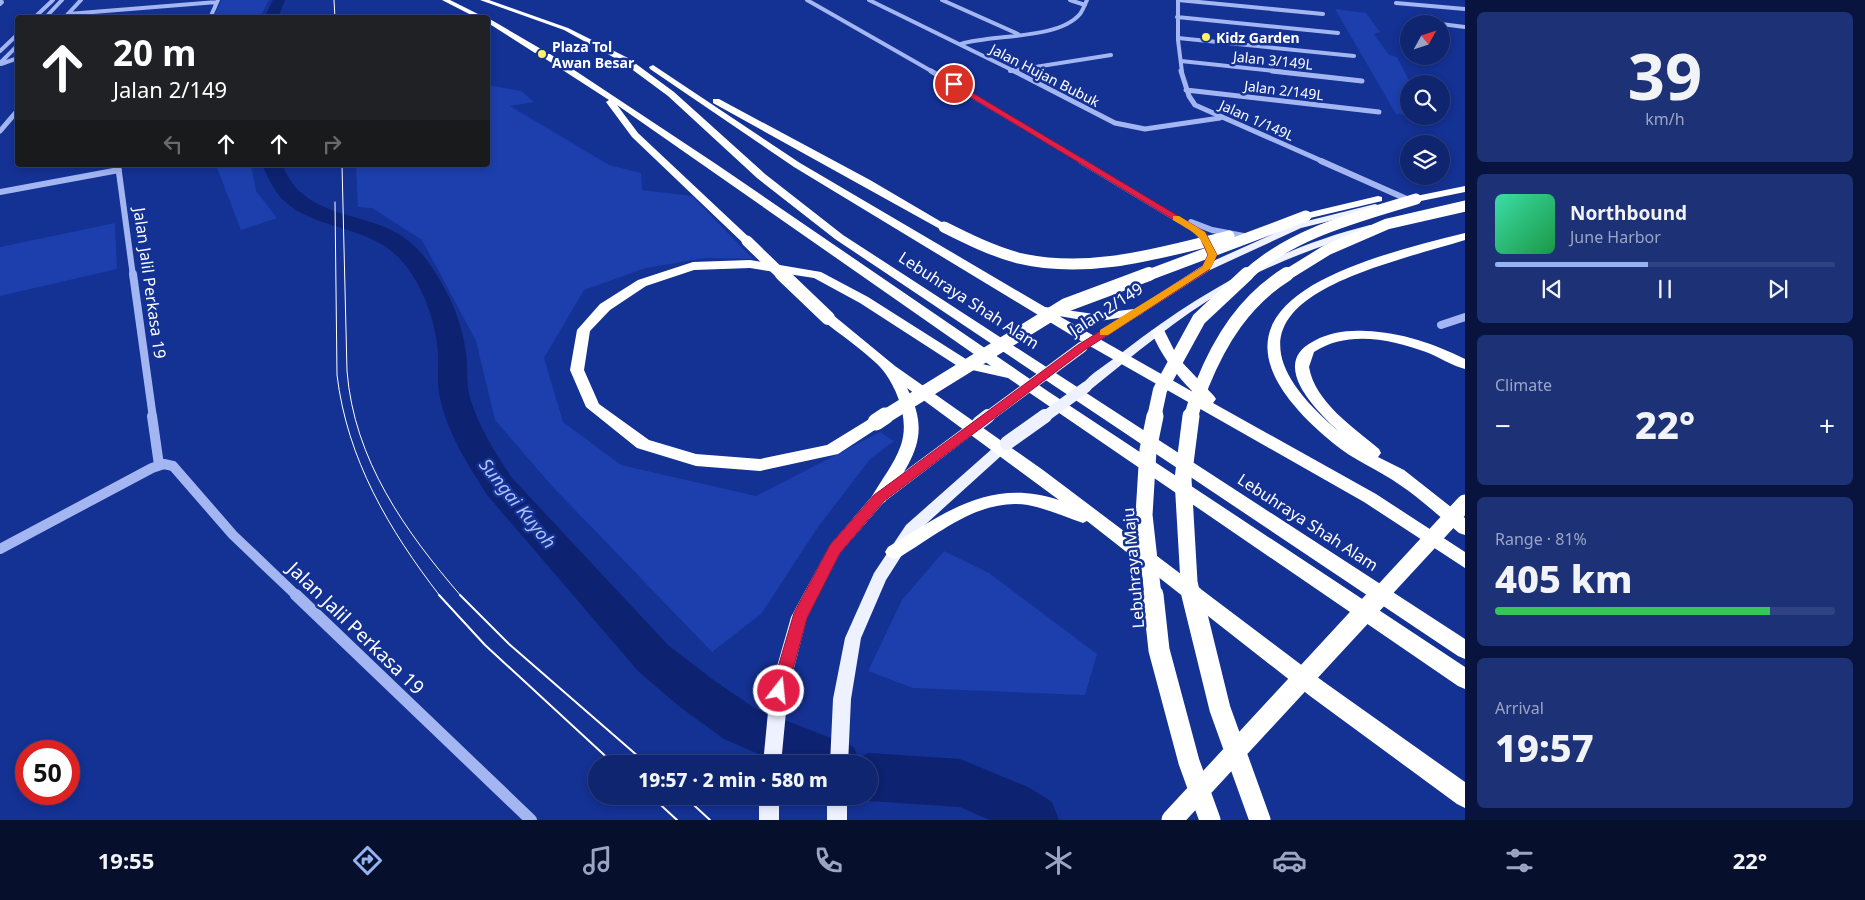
<!DOCTYPE html>
<html lang="en">
<head>
<meta charset="utf-8">
<style>
	:root { --surface:#0f256f; --page:#1d3177; --text:#f1f3f6; --muted:#9ba5c3; --line:#2f4282; --accent:#95b2f1 }
	body { margin:0; font-family:"Noto Sans",sans-serif; background:var(--page); color:var(--text); height:100vh; display:flex; flex-direction:column; font-size:19px; white-space:nowrap }
	* { box-sizing:border-box; margin:0 }
	p { font-size:16px; color:var(--muted) }
	.icon { flex:none; width:28px; height:28px; fill:none; stroke:currentColor; stroke-width:2; stroke-linecap:round; stroke-linejoin:round }
	.map { position:relative; flex:1; overflow:hidden }
	.panel { display:flex; flex-direction:column; gap:12px; padding:12px; background:#08143d; width:400px }
	.panel>* { flex:none }
	.top-card { position:absolute; left:15px; top:15px; width:475px; height:152px; border-radius:5px; box-shadow:0 2px 8px #0003,0 0 0 1px var(--line); background:#202124; color:#fff; overflow:hidden }
	.needle { width:32px; rotate:50deg }
	.buttons { position:absolute; left:1400px; top:15px; display:grid; gap:10px }
	.buttons a { display:grid; place-items:center; width:50px; height:50px; border-radius:50%; background:var(--surface); box-shadow:0 2px 8px #0003,0 0 0 1px var(--line); font-size:25px }
	.speed { position:absolute; left:15px; top:740px; display:flex; gap:10px; font-size:25px; font-weight:700; text-align:center }
	.speed>* { display:grid; place-content:center; width:65px; height:65px; border-radius:50%; background:var(--surface); box-shadow:0 2px 8px #0003,0 0 0 1px var(--line); line-height:1 }
	.speed .limit { border:8px solid #d22; background:#fff; color:#111 }
	.pin { position:absolute; display:grid; place-items:center; width:42px; height:42px; color:#fff; margin:-21px; border:2px solid #fff; border-radius:50%; box-shadow:0 1px 5px #0007 }
	.me { position:absolute; width:55px; margin:-28px; rotate:16deg; stroke-linejoin:round; filter:drop-shadow(0 0 4px #0008) }
	.turn { display:flex; align-items:center; gap:18px; height:105px; padding:0 15px; font-size:22px }
	.turn .icon { width:65px; height:65px; stroke-width:2.5 }
	.turn b { display:block; font-size:35px; line-height:42px }
	.lanes { display:flex; align-items:center; height:48px; padding:0 15px; background:#0003; justify-content:center; gap:25px; direction:ltr }
	.lanes .off { opacity:.35 }
	.big { font-size:38px; font-weight:800; line-height:1.1 }
	.panel .widget { flex:1; display:flex; flex-direction:column; justify-content:center; gap:8px; min-width:0; padding:0 18px; border-radius:8px; background:var(--page) }
	.panel .dial { align-items:center; gap:0 }
	.dial b { font-size:65px; line-height:1 }
	.song { display:flex; align-items:center; gap:15px }
	.cover { width:60px; height:60px; border-radius:8px; background:linear-gradient(135deg,hsl(160 70% 55%),hsl(140 70% 35%)) }
	.played { height:5px; border-radius:2px; background:linear-gradient(90deg,var(--accent) 45%,var(--line) 45%) }
	.keys { display:flex; justify-content:space-around; direction:ltr }
	.heat { display:flex; justify-content:space-between; align-items:center; font-size:28px; direction:ltr }
	.charge { height:8px; border-radius:4px; background:linear-gradient(90deg,#34c759 81%,var(--line) 0) }
	.trip { position:absolute; left:588px; top:755px; width:290px; height:50px; border-radius:25px; background:var(--surface); box-shadow:0 2px 8px #0003,0 0 0 1px var(--line); font-weight:800; line-height:50px; text-align:center }
	.tabs { display:flex; height:80px; justify-content:space-around; align-items:center; background:#060f2c; color:var(--muted) }
	.tabs .icon { width:35px; height:35px }
	.tabs .active { color:var(--accent) }
	.tabs b { font-size:22px; color:var(--text) }
	main { display:flex; flex:1; min-height:0 }
	.map>svg:first-child { display:block }
	.green { fill:#1c3fad }
	.lines { fill:none; stroke-linecap:round; stroke-linejoin:round }
	.river { fill:#0d2270; fill-rule:evenodd }
	.minor-far5 { stroke:#a3b6f2; stroke-width:4 }
	.minor-far4 { stroke:#a3b6f2; stroke-width:5 }
	.minor-far3 { stroke:#a3b6f2; stroke-width:6 }
	.minor-far2 { stroke:#a3b6f2; stroke-width:8 }
	.minor-far1 { stroke:#a3b6f2; stroke-width:10 }
	.minor { stroke:#a3b6f2; stroke-width:12 }
	.major { fill:#eef1ff; fill-rule:evenodd }
	.highway { fill:#fff; fill-rule:evenodd }
	.tram-far1 { stroke:#fff; stroke-width:1 }
	.tram { stroke:#fff; stroke-width:2 }
	.major-bridge-far1 { stroke:#eef1ff; stroke-width:11 }
	.major-bridge { stroke:#eef1ff; stroke-width:14 }
	.highway-bridge-far3 { stroke:#fff; stroke-width:11 }
	.highway-bridge-far2 { stroke:#fff; stroke-width:14 }
	.highway-bridge-far1 { stroke:#fff; stroke-width:17 }
	.highway-bridge { stroke:#fff; stroke-width:21 }
	.route { fill:#e11d48; stroke:#92132f }
	.slow { fill:#f59e0b }
	.poi-dot { fill:#fff364; stroke:#143194; stroke-width:2 }
	.labels { text-anchor:middle; dominant-baseline:central; stroke-width:5; stroke-linejoin:round; paint-order:stroke }
	.far-poi-label { font-size:14px; font-weight:bold; fill:#fff; stroke:#143194; text-anchor:start }
	.far-street-label { font-size:14px; fill:#fff; stroke:#143194 }
	.street-label { font-size:16px; fill:#fff; stroke:#143194 }
	.water-label { font-size:18px; font-style:italic; fill:#b0c2f8; stroke:#143194 }
	.near-street-label { font-size:19px; fill:#fff; stroke:#143194 }
</style>
</head>
<body>
<main>
<div class="map">
<svg width="1465" height="820" viewBox="0 0 1465 820">
	<rect width="100%" height="100%" fill="#143194"/>
	<path class="green" d="M 222,0 L 269,0 L 260,17 L 213,17 Z
		M 1335,9 L 1366,13 L 1380,32 L 1374,34 L 1389,55 L 1397,57 L 1411,84 L 1409,84 L 1409,115 L 1396,114 Z
		M 488,85 L 521,91 L 534,102 L 510,106 L 609,165 L 641,173 L 642,190 L 692,196 L 753,259 L 705,258 L 646,268 L 584,290 L 544,358 L 563,422 L 621,465 L 756,496 L 880,432 L 894,441 L 870,459 L 818,527 L 761,614 L 712,652 L 552,486 L 495,420 L 476,341 L 422,240 L 372,208 L 358,207 L 356,165 L 488,165 Z
		M 216,165 L 251,165 L 256,191 L 277,218 L 241,230 Z
		M 115,223 L 117,269 L 0,296 L 0,247 Z
		M 944,551 L 989,573 L 1097,654 L 1085,695 L 913,688 L 868,671 L 902,600 Z"/>
	<g class="lines">
		<path class="river" d="M 273,0 L 285,0 L 278,18 L 264,18 Z
			M 262,165 L 282,165 C 288,177 293,187 304,195 C 342,225 391,212 426,259 C 446,286 462,319 466,353 C 468,368 466,382 470,398 C 479,427 495,453 512,478 L 668,645 L 712,679 L 756,709 L 854,747 L 858,758 L 869,753 L 960,759 L 1028,787 L 1052,802 L 1059,820 L 990,820 L 960,807 L 869,801 L 858,796 L 869,796 L 869,764 L 781,764 L 724,739 L 680,707 L 638,671 L 488,496 C 468,465 448,434 440,398 C 436,382 439,368 438,353 C 436,322 422,282 400,259 C 369,226 323,231 289,205 C 276,195 269,180 262,165 Z"/>
		<path class="minor-far5" d="M 807,0 L 933,72
			M 869,0 L 1016,72
			M 942,0 L 1018,34
			M 1070,0 L 1085,5
			M 1178,0 L 1178,40 L 1182,72
			M 1178,0 L 1323,14
			M 0,2 L 2,2 L 0,4
			M 1396,3 L 1465,9
			M 68,14 L 217,2
			M 67,15 L 81,0
			M 1177,17 L 1338,33
			M 34,18 L 53,0
			M 45,18 L 62,0
			M 210,18 L 218,0
			M 1412,22 L 1435,24
			M 1441,24 L 1465,27
			M 1178,38 L 1354,56
			M 961,44 C 993,34 1058,40 1080,14 C 1083,10 1085,4 1087,0
			M 0,51 L 18,34
			M 1181,61 L 1283,72
			M 0,63 L 18,45
			M 1,64 L 18,58
			M 1010,71 L 1111,55"/>
		<path class="minor-far4" d="M 931,71 L 1083,162
			M 1014,71 L 1115,123 L 1145,129 L 1220,118
			M 1181,71 L 1189,96 L 1195,105 L 1324,162
			M 1272,71 L 1362,81
			M 1186,90 L 1379,112
			M 0,131 L 18,110"/>
		<path class="minor-far3" d="M 1081,161 L 1202,234 L 1213,255 L 1206,268
			M 1321,161 L 1409,200
			M 118,165 L 133,276
			M 0,192 L 119,170
			M 1191,222 L 1212,230 L 1249,237"/>
		<path class="minor-far2" d="M 133,274 L 153,418
			M 1441,325 L 1465,317"/>
		<path class="minor-far1" d="M 152,416 L 159,465
			M 0,549 L 152,468 L 164,464 L 173,466 L 233,535 L 297,596"/>
		<path class="minor" d="M 296,595 L 531,820"/>
		<path class="major" d="M 1375,204 L 1378,205 L 1378,209 L 1301,228 L 1210,270 L 1088,348 L 1084,349 L 1078,346 L 1202,266 L 1295,224 Z
			M 1370,225 L 1373,226 L 1373,230 C 1322,245 1271,263 1225,290 C 1177,318 1134,355 1090,390 L 1082,390 L 1080,387 C 1090,373 1111,362 1124,351 C 1201,292 1275,249 1370,225 Z
			M 979,419 L 985,423 L 984,426 L 884,502 L 840,553 L 807,618 L 788,691 L 781,764 L 763,764 L 770,691 L 791,617 L 830,545 L 874,494 L 974,420 Z
			M 1007,438 L 1012,440 L 1014,443 L 1012,446 L 916,533 L 886,580 L 861,638 L 851,699 L 848,764 L 830,764 L 833,699 L 845,638 L 874,573 L 906,525 L 1002,440 Z
			M 759,796 L 779,796 L 779,820 L 759,820 Z
			M 827,796 L 847,796 L 847,820 L 827,820 Z"/>
		<path class="highway" d="M 442,0 L 450,0 L 486,18 L 477,18 Z
			M 480,0 L 489,0 L 568,28 L 628,58 L 674,92 L 765,174 L 843,235 L 1465,639 L 1465,659 L 1458,656 L 835,239 L 757,178 L 668,96 L 622,62 L 564,30 Z
			M 488,18 L 541,49 L 542,51 L 535,53 L 488,23 Z
			M 544,54 L 550,54 L 716,164 L 1049,392 L 1465,667 L 1465,689 L 1458,686 L 1008,378 L 959,367 L 860,303 L 814,278 L 750,268 L 694,270 L 646,286 L 610,310 L 590,331 L 584,370 L 599,404 L 649,440 L 696,454 L 760,459 L 827,445 L 871,418 L 881,418 L 884,422 L 881,426 L 838,454 L 760,471 L 696,466 L 637,448 L 586,407 L 570,370 L 577,330 L 600,304 L 638,280 L 693,262 L 750,260 L 821,272 L 868,297 L 969,361 L 991,366 L 617,105 L 638,133 L 753,241 L 751,243 L 743,243 L 632,137 L 606,102 L 609,100 L 544,58 Z
			M 653,65 L 800,163 L 1045,307 L 1094,314 L 1142,308 L 1143,311 L 1142,314 L 1094,322 L 1059,316 L 1193,392 C 1175,374 1161,355 1151,331 L 1158,327 L 1163,328 L 1178,358 L 1214,396 L 1216,399 L 1213,403 L 1376,494 L 1465,552 L 1465,568 L 1364,502 L 1081,341 L 794,167 L 650,69 L 649,67 Z
			M 713,99 L 719,99 L 870,180 L 950,227 L 948,229 L 940,229 L 713,103 Z
			M 1465,186 L 1465,192 L 1416,202 L 1411,199 L 1416,196 Z
			M 1378,196 L 1382,197 L 1382,201 L 1306,219 L 1301,216 L 1302,214 Z
			M 1465,233 L 1465,240 C 1360,272 1187,306 1342,434 C 1319,414 1267,364 1314,341 C 1330,332 1348,330 1366,331 C 1400,332 1435,344 1465,359 L 1465,369 C 1452,366 1439,357 1426,352 C 1391,339 1347,330 1314,352 L 1309,367 C 1315,402 1353,427 1379,449 L 1381,453 L 1378,457 L 1404,470 L 1465,518 L 1465,535 L 1459,533 C 1440,517 1421,499 1400,485 C 1379,470 1353,460 1333,443 C 1170,308 1348,262 1465,233 Z
			M 828,314 L 833,315 L 895,366 L 1043,470 L 1324,682 L 1465,782 L 1465,808 L 1457,804 L 1310,696 L 1087,521 L 1083,523 C 1065,517 1048,509 1028,505 C 981,497 938,534 900,557 L 894,559 L 888,557 L 885,552 L 888,547 C 945,513 990,477 1059,500 L 907,388 C 933,437 911,460 885,502 L 879,504 L 873,502 L 871,498 C 881,480 894,465 901,445 C 909,421 899,393 885,373 C 877,360 837,332 823,321 L 822,318 Z"/>
		<path class="tram-far1" d="M 334,0 L 335,18
			M 342,165 L 347,371 C 354,460 405,531 461,596
			M 335,202 L 337,375 C 347,459 389,530 440,596"/>
		<path class="tram" d="M 439,595 L 485,645 L 614,764
			M 460,595 L 509,644 L 647,764
			M 651,796 L 677,820
			M 684,796 L 710,820"/>
		<path class="major-bridge-far1" d="M 986,418 L 1082,347
			M 1043,418 L 1086,387"/>
		<path class="major-bridge" d="M 979,423 L 988,416
			M 1007,443 L 1045,416"/>
		<path class="highway-bridge-far3" d="M 944,227 C 968,239 992,251 1018,258 C 1089,275 1160,253 1229,236
			M 747,241 L 783,276
			M 1146,276 L 1306,216
			M 1246,276 C 1291,233 1358,217 1416,199
			M 1285,276 L 1327,250 L 1387,224 L 1465,206"/>
		<path class="highway-bridge-far2" d="M 782,274 L 828,318
			M 883,418 L 1066,305 L 1149,274
			M 1154,418 L 1160,390 L 1199,319 L 1247,274
			M 1191,418 C 1193,406 1198,396 1202,385 C 1220,340 1245,300 1287,274"/>
		<path class="highway-bridge-far1" d="M 1191,416 L 1183,479 L 1189,582 L 1192,596
			M 876,422 L 885,416
			M 1153,596 L 1144,515 L 1148,450 L 1155,416
			M 1379,596 L 1465,503"/>
		<path class="highway-bridge" d="M 1153,595 L 1159,650 L 1189,762 L 1210,820
			M 1192,595 L 1220,709 L 1260,820
			M 1172,820 L 1380,595"/>
	</g>
	<path class="route" d="M 952,83 L 956,83 L 1205,232 L 1217,255 L 1209,270 L 1086,349 L 884,501 L 840,553 L 807,618 L 787,691 L 784,696 L 779,699 L 773,696 L 771,691 L 794,613 L 830,545 L 874,495 L 1078,345 L 1202,267 L 1208,255 L 1199,235 L 952,86 Z"/>
	<path class="slow" d="M 1173,216 L 1179,216 L 1205,232 L 1217,255 L 1211,268 L 1108,335 L 1100,335 L 1100,330 L 1202,267 L 1208,255 C 1201,234 1191,231 1173,220 Z"/>
	<g class="poi-dot">
		<circle cx="1206" cy="37" r="5"/>
		<circle cx="542" cy="54" r="5"/>
	</g>
	<g class="labels">
		<g class="far-poi-label">
			<text x="1216" y="37">Kidz Garden</text>
			<text x="552" y="46">Plaza Tol<tspan x="552" dy="16">Awan Besar</tspan></text>
		</g>
		<g class="far-street-label">
			<text transform="translate(1273 60) rotate(6)">Jalan 3/149L</text>
			<text transform="translate(1045 75) rotate(27)">Jalan Hujan Bubuk</text>
			<text transform="translate(1284 90) rotate(7)">Jalan 2/149L</text>
			<text transform="translate(1257 120) rotate(24)">Jalan 1/149L</text>
		</g>
		<g class="street-label">
			<text transform="translate(150 283) rotate(82)">Jalan Jalil Perkasa 19</text>
			<text transform="translate(969 300) rotate(33)">Lebuhraya Shah Alam</text>
			<text transform="translate(1106 309) rotate(-33)">Jalan 2/149</text>
			<text transform="translate(1308 522) rotate(33)">Lebuhraya Shah Alam</text>
			<text transform="translate(1133 568) rotate(-95)">Lebuhraya Maju</text>
		</g>
		<g class="water-label">
			<text transform="translate(518 503) rotate(51)">Sungai Kuyoh</text>
		</g>
		<g class="near-street-label">
			<text transform="translate(356 628) rotate(44)">Jalan Jalil Perkasa 19</text>
		</g>
	</g>
</svg>
<div class="buttons">
<a><svg class="needle" viewBox="-14 -14 28 28"><path d="M0-13l5 13h-10z" fill="#e53935"/><path d="M0 13l5-13h-10z" fill="#9ba5c3"/></svg></a>
<a><svg class="icon" aria-label="search" viewBox="0 0 24 24"><circle cx="10" cy="10" r="6"/><path d="M15 15l6 6"/></svg></a>
<a><svg class="icon" aria-label="layers" viewBox="0 0 24 24"><path d="M12 4l9 5-9 5-9-5zM3 14l9 5 9-5"/></svg></a>
</div>
<div class="speed"><div class="limit">50</div></div>
<div class="pin" style="left:954px;top:84px;background:#d93025"><svg class="icon" aria-label="arrive" viewBox="0 0 24 24"><path d="M6 21V4h12l-3 4 3 4H6"/></svg></div>
<svg class="me" style="left:779px;top:691px" viewBox="-20 -20 40 40"><circle r="17" fill="#e11d48" stroke="#fff" stroke-width="3"/><path d="M0-11L8 9 0 5-8 9z" fill="#fff"/></svg>
<div class="trip">19:57 · 2 min · 580 m</div>
<div class="top-card">
<div class="turn"><svg class="icon" aria-label="ahead" viewBox="0 0 24 24"><path d="M12 20V5M6 11l6-6 6 6"/></svg><div><b>20 m</b>Jalan 2/149</div></div>
<div class="lanes"><svg class="icon off" aria-label="left" viewBox="0 0 24 24"><path d="M17 20v-9H6M10 6l-5 5 5 5"/></svg><svg class="icon" aria-label="ahead" viewBox="0 0 24 24"><path d="M12 20V5M6 11l6-6 6 6"/></svg><svg class="icon" aria-label="ahead" viewBox="0 0 24 24"><path d="M12 20V5M6 11l6-6 6 6"/></svg><svg class="icon off" aria-label="right" viewBox="0 0 24 24"><path d="M7 20v-9h11M14 6l5 5-5 5"/></svg></div>
</div>
</div>
<section class="panel">
<div class="widget dial"><b>39</b><p>km/h</p></div>
<div class="widget">
<div class="song"><i class="cover"></i><div><b>Northbound</b><p>June Harbor</p></div></div>
<div class="played"></div>
<div class="keys"><svg class="icon" aria-label="previous" viewBox="0 0 24 24"><path d="M18 5L8 12l10 7zM5 5v14"/></svg><svg class="icon" aria-label="pause" viewBox="0 0 24 24"><path d="M8 5v14M16 5v14"/></svg><svg class="icon" aria-label="next" viewBox="0 0 24 24"><path d="M6 5l10 7-10 7zM19 5v14"/></svg></div>
</div>
<div class="widget"><p>Climate</p>
<div class="heat"><a>−</a><b class="big">22°</b><a>+</a></div>
</div>
<div class="widget"><p>Range · 81%</p><b class="big">405 km</b><div class="charge"></div></div>
<div class="widget"><p>Arrival</p><b class="big">19:57</b></div>
</section>
</main>
<nav class="tabs">
<b>19:55</b>
<svg class="icon active" aria-label="directions" viewBox="0 0 24 24"><path d="M12 3l9 9-9 9-9-9zM9 14v-3h6M13 9l2 2-2 2"/></svg>
<svg class="icon" aria-label="music" viewBox="0 0 24 24"><path d="M9 18V5l10-2v13"/><circle cx="6" cy="18" r="3"/><circle cx="16" cy="16" r="3"/></svg>
<svg class="icon" aria-label="phone" viewBox="0 0 24 24"><path d="M5 4h4l2 5-3 2q2 4 5 5l2-3 5 2v4C11 20 4 13 5 4z"/></svg>
<svg class="icon" aria-label="climate" viewBox="0 0 24 24"><path d="M12 3v18M4 7l16 10M4 17L20 7"/></svg>
<svg class="icon" aria-label="car" viewBox="0 0 24 24"><path d="M5 17H2v-5l4-1 3-4h7l3 4 3 1v5h-3M9 17h6M6 11h13"/><circle cx="7" cy="17" r="2"/><circle cx="17" cy="17" r="2"/></svg>
<svg class="icon" aria-label="filters" viewBox="0 0 24 24"><path d="M4 7h16M4 17h16"/><circle cx="9" cy="7" r="2"/><circle cx="15" cy="17" r="2"/></svg>
<b>22°</b>
</nav>
</body>
</html>
